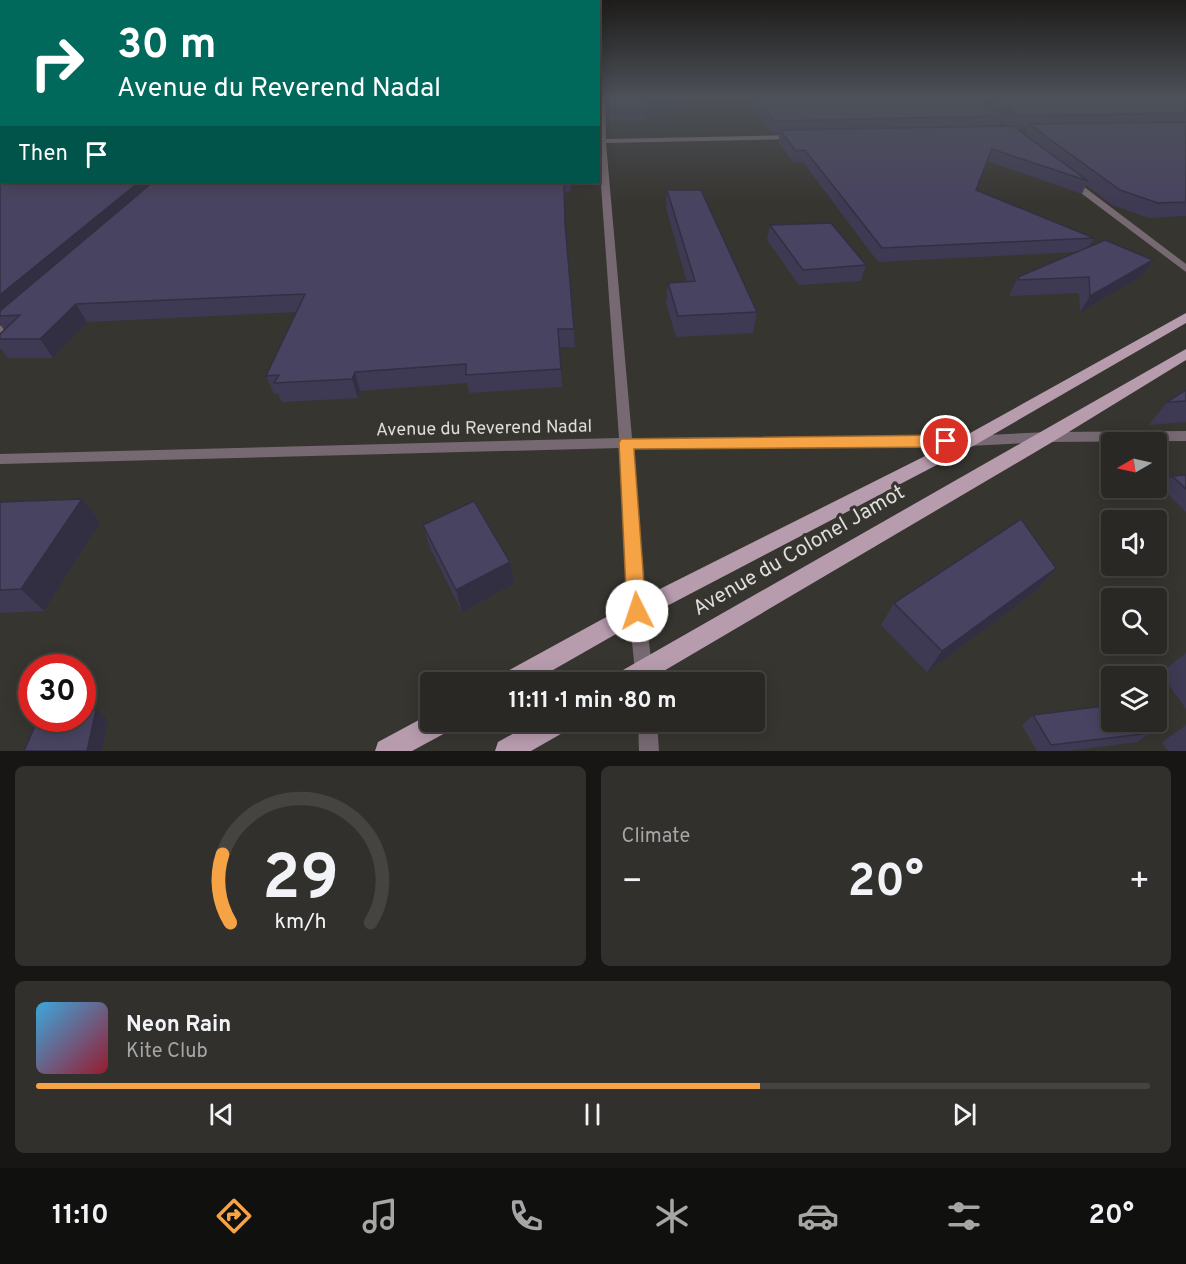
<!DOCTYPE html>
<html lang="en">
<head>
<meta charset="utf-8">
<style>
	:root { --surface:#292824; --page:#31302c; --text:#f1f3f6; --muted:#a5a6a6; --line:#454441; --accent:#f5a345 }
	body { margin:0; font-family:Overpass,sans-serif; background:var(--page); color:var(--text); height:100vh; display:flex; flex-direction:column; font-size:22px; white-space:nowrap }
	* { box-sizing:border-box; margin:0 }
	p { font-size:20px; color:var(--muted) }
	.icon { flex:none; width:33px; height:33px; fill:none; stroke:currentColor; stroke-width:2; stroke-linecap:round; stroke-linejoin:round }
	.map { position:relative; height:751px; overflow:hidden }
	.details { display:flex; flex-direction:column; gap:15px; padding:15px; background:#171614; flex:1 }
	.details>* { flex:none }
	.guide { position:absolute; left:0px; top:0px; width:600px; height:183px; box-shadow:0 3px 15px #0003,0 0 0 2px var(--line); background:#00695c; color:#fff; overflow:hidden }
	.needle { width:39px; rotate:261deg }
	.fabs { position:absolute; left:1101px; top:432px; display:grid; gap:12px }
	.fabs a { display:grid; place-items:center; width:66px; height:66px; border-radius:6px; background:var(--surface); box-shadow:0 3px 15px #0003,0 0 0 2px var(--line); font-size:30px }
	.speed { position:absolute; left:18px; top:654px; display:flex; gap:12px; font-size:30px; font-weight:700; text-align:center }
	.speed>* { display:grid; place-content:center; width:78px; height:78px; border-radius:50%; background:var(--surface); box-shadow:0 3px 15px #0003,0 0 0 2px var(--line); line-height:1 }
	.speed .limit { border:9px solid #d22; background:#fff; color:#111 }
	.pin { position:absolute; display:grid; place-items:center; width:51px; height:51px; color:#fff; margin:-26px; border:3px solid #fff; border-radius:50%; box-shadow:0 2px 6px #0007 }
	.me { position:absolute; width:66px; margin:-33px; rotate:356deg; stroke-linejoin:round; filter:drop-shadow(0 0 4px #0008) }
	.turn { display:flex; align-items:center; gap:21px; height:126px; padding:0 18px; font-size:27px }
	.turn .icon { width:78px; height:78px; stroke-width:2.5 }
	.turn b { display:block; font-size:42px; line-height:51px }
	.then { display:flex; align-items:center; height:57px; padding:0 18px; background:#0003; gap:12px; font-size:22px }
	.big { font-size:45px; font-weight:700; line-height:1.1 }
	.details .card { flex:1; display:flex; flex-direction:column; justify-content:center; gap:9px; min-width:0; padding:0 21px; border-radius:9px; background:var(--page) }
	.details .dial { align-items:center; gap:0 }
	.dial svg { height:156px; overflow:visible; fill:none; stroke:var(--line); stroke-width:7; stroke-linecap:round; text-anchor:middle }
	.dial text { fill:var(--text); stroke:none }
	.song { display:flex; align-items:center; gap:18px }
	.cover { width:72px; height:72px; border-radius:9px; background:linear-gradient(135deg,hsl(200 70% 55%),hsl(350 70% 35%)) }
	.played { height:6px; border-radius:3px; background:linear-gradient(90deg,var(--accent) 65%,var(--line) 65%) }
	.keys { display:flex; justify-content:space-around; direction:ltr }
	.heat { display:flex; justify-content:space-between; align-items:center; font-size:33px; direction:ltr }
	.details .tiles { flex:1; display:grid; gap:15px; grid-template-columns:1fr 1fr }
	.card:last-child { grid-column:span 2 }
	.trip { position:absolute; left:420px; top:672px; width:345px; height:60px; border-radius:6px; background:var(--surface); box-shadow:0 3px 15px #0003,0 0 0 2px var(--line); font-weight:700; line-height:60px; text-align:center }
	.dock { display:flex; height:96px; justify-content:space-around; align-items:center; background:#10100e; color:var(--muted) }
	.dock .icon { width:42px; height:42px }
	.dock .on { color:var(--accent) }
	.dock b { font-size:27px; color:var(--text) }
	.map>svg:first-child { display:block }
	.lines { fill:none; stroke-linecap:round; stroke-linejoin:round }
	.street { fill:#776972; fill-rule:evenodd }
	.primary { fill:#b79cae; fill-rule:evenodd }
	.wall { fill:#3e3a53; fill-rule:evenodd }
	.shaded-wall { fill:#322f43 }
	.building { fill:#484360; stroke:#322f43; stroke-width:1.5 }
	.route { fill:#f5a345; stroke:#9f6a2d; stroke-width:1.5 }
	.labels { text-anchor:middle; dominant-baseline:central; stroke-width:6; stroke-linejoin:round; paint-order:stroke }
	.street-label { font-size:18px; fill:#deddd9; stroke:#373530 }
	.near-street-label { font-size:21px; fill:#deddd9; stroke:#373530 }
</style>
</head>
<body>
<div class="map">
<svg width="1186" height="751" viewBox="0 0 1186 751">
	<rect width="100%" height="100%" fill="#373530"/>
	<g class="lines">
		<path class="street" d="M 599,98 L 605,98 L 606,139 L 795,135 L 798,137 L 795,139 L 606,143 L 632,438 L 969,436 L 1048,432 L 1186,431 L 1186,441 L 1048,442 L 969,446 L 633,448 L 645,611 L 654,682 L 636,682 L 629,611 L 620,448 L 0,464 L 0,454 L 619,438 L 598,143 Z
			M 1069,180 L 1075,180 L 1186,264 L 1186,272 L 1069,184 Z
			M 15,316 L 19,317 L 20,319 L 19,321 L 4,334 L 0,335 L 0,326 Z
			M 638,722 L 657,722 L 659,751 L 639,751 Z"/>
		<path class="primary" d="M 1186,313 L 1186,323 L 975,445 L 644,618 L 532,682 L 499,682 L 502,674 L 630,604 L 963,437 Z
			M 1186,349 L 1186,360 L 1054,441 L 645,682 L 613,682 L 616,674 Z
			M 430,714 L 430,722 L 452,722 L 449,731 L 412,751 L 375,751 L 378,742 Z
			M 534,722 L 569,722 L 566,731 L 531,751 L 495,751 L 498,742 Z"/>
	</g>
	<path class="wall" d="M 0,98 L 2,182 L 571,182 L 571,191 L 565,192 L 565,225 L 574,329 L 575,347 L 559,347 L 562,387 L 469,393 L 467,383 L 360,391 L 358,398 L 282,402 L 278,394 L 274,394 L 266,376 L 296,312 L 87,322 L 53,358 L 8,358 L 0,348 L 0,334 L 4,330 L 0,324 Z
		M 607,98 L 647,98 L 646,120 L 608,120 Z
		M 648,98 L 685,98 L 655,115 Z
		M 746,98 L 1186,98 L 1186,216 L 1149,218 L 1112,205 L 1086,185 L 1082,194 L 987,161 L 976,190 L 1094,238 L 1088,248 L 1153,260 L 1142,276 L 1080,312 L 1079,293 L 1010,296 L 1010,294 L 1018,277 L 1077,252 L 878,262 L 803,162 L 794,163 L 778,142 L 780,133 L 772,133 ZM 1001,120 L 1009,126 L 999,126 ZM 1027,128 L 1025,134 L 1017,129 Z
		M 667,190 L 757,312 L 753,333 L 676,337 L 666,303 L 668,283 L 687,282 L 666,208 Z
		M 770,225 L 866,265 L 861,281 L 799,285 L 767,240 Z
		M 1186,390 L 1186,422 L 1149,425 L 1167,402 Z
		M 1186,475 L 1186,512 L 1162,488 L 1172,476 Z
		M 82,499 L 100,522 L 44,611 L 0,613 L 0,502 Z
		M 423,525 L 510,562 L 514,584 L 462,612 L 430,548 Z
		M 1056,568 L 1037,590 L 927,672 L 881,625 L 894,603 Z
		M 1186,653 L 1186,709 L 1160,673 Z
		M 1033,715 L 1151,733 L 1137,742 L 1069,751 L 1037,751 L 1022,725 Z
		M 1186,725 L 1186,751 L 1168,751 L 1162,742 Z"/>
	<path class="shaded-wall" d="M 659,98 L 685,98 L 655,115 L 656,100 Z
		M 139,182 L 164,182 L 0,316 L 0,295 Z
		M 1153,260 L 1142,276 L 1080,312 L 1090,296 Z
		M 76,304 L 87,322 L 53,358 L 40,339 Z
		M 355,372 L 360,391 L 358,398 L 352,379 Z
		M 82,499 L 100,522 L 44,611 L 21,589 Z
		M 510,562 L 514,584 L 462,612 L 456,590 Z
		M 1056,568 L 1037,590 L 927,672 L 942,651 Z
		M 96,710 L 108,720 L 102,751 L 87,751 Z"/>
	<path class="building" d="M 0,98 L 2,98 L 2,182 L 139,182 L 0,295 Z
		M 608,98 L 647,98 L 647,107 L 608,107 Z
		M 757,98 L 979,98 L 1003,116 L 774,121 Z
		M 994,98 L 1186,98 L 1186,113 L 1018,116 Z
		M 1186,122 L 1186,202 L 1158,203 L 1120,190 L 1029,124 Z
		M 1013,126 L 1088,181 L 992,149 L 976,190 L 1094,238 L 882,248 L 805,150 L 796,151 L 780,130 Z
		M 153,182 L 564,182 L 565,223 L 574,329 L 558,329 L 561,369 L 466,375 L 466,364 L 355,372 L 352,379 L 274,383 L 279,375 L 266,376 L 305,294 L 76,304 L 40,339 L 0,339 L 0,334 L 20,315 L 0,316 L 0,311 Z
		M 667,190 L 701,190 L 757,312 L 678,316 L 668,283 L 695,281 Z
		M 831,223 L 866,265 L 803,270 L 770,225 Z
		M 1105,240 L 1153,260 L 1090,296 L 1089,277 L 1019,280 L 1018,277 Z
		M 1186,390 L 1186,401 L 1167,402 Z
		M 1186,475 L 1186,489 L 1172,476 Z
		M 82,499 L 21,589 L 0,590 L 0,502 Z
		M 474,501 L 510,562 L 456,590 L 423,525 Z
		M 1021,519 L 1056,568 L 942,651 L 894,603 Z
		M 1112,705 L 1112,722 L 1144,722 L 1151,733 L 1051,745 L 1033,715 Z
		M 96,710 L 87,751 L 24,751 L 38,719 L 82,718 L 82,712 Z"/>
	<linearGradient id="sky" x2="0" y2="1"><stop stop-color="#1e1d1a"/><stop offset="0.48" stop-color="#4d5159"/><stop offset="1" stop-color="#4d5159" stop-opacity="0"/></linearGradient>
	<rect width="1186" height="204" fill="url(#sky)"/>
	<path class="route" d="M 946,435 L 951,437 L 954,441 L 951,445 L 946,447 L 634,449 L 646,611 L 644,618 L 637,620 L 630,618 L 627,611 L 619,443 L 621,439 Z"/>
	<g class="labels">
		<g class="street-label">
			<text transform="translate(484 429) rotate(-1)">Avenue du Reverend Nadal</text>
		</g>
		<g class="near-street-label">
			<text transform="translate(799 551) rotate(-30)">Avenue du Colonel Jamot</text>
		</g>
	</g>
</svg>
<div class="fabs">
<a><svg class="needle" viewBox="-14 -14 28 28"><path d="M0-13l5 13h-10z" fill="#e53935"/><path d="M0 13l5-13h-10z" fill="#a5a6a6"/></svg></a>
<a><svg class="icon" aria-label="sound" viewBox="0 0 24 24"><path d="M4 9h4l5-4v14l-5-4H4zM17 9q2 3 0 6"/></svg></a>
<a><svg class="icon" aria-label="search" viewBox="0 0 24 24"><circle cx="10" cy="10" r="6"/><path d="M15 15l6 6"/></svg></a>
<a><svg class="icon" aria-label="layers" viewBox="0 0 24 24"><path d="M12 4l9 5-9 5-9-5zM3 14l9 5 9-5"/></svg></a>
</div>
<div class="speed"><div class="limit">30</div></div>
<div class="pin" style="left:946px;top:441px;background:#d93025"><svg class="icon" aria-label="arrive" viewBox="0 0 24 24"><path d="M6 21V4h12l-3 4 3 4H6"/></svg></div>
<svg class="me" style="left:637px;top:611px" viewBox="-20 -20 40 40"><circle r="19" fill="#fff"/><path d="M0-13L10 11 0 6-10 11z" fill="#f5a345"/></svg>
<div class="trip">11:11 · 1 min · 80 m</div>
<div class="guide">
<div class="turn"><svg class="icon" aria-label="right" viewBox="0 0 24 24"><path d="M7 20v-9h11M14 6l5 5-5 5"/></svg><div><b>30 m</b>Avenue du Reverend Nadal</div></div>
<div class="then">Then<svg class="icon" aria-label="arrive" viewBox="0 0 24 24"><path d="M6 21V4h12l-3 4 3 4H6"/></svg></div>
</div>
</div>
<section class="details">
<div class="tiles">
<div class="card dial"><svg viewBox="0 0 100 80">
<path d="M14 69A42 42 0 1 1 86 69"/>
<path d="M14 69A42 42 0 0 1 10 34" stroke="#f5a345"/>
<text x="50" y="56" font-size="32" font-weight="700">29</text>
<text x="50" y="72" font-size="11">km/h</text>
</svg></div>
<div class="card"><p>Climate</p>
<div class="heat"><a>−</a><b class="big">20°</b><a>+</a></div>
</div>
<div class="card">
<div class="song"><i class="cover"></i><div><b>Neon Rain</b><p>Kite Club</p></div></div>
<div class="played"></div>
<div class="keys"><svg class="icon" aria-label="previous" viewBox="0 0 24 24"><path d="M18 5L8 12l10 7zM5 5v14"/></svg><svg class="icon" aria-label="pause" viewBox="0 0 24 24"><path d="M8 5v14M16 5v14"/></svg><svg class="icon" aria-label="next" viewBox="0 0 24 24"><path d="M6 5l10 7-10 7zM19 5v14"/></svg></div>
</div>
</div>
</section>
<nav class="dock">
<b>11:10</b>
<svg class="icon on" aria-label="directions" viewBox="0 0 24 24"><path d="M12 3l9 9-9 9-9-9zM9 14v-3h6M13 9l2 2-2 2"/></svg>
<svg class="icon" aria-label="music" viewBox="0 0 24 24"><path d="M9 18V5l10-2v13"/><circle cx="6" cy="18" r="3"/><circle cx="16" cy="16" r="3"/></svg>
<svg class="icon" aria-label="phone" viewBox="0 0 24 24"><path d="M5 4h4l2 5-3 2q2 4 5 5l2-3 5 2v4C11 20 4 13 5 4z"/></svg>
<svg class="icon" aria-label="climate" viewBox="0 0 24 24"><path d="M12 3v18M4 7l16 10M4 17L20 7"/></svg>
<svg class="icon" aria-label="car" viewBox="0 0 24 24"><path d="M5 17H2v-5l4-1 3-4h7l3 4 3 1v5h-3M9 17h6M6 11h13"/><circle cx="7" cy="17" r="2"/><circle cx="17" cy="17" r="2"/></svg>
<svg class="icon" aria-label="filters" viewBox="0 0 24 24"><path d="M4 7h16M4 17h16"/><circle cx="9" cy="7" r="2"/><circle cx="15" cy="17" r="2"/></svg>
<b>20°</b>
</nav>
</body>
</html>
